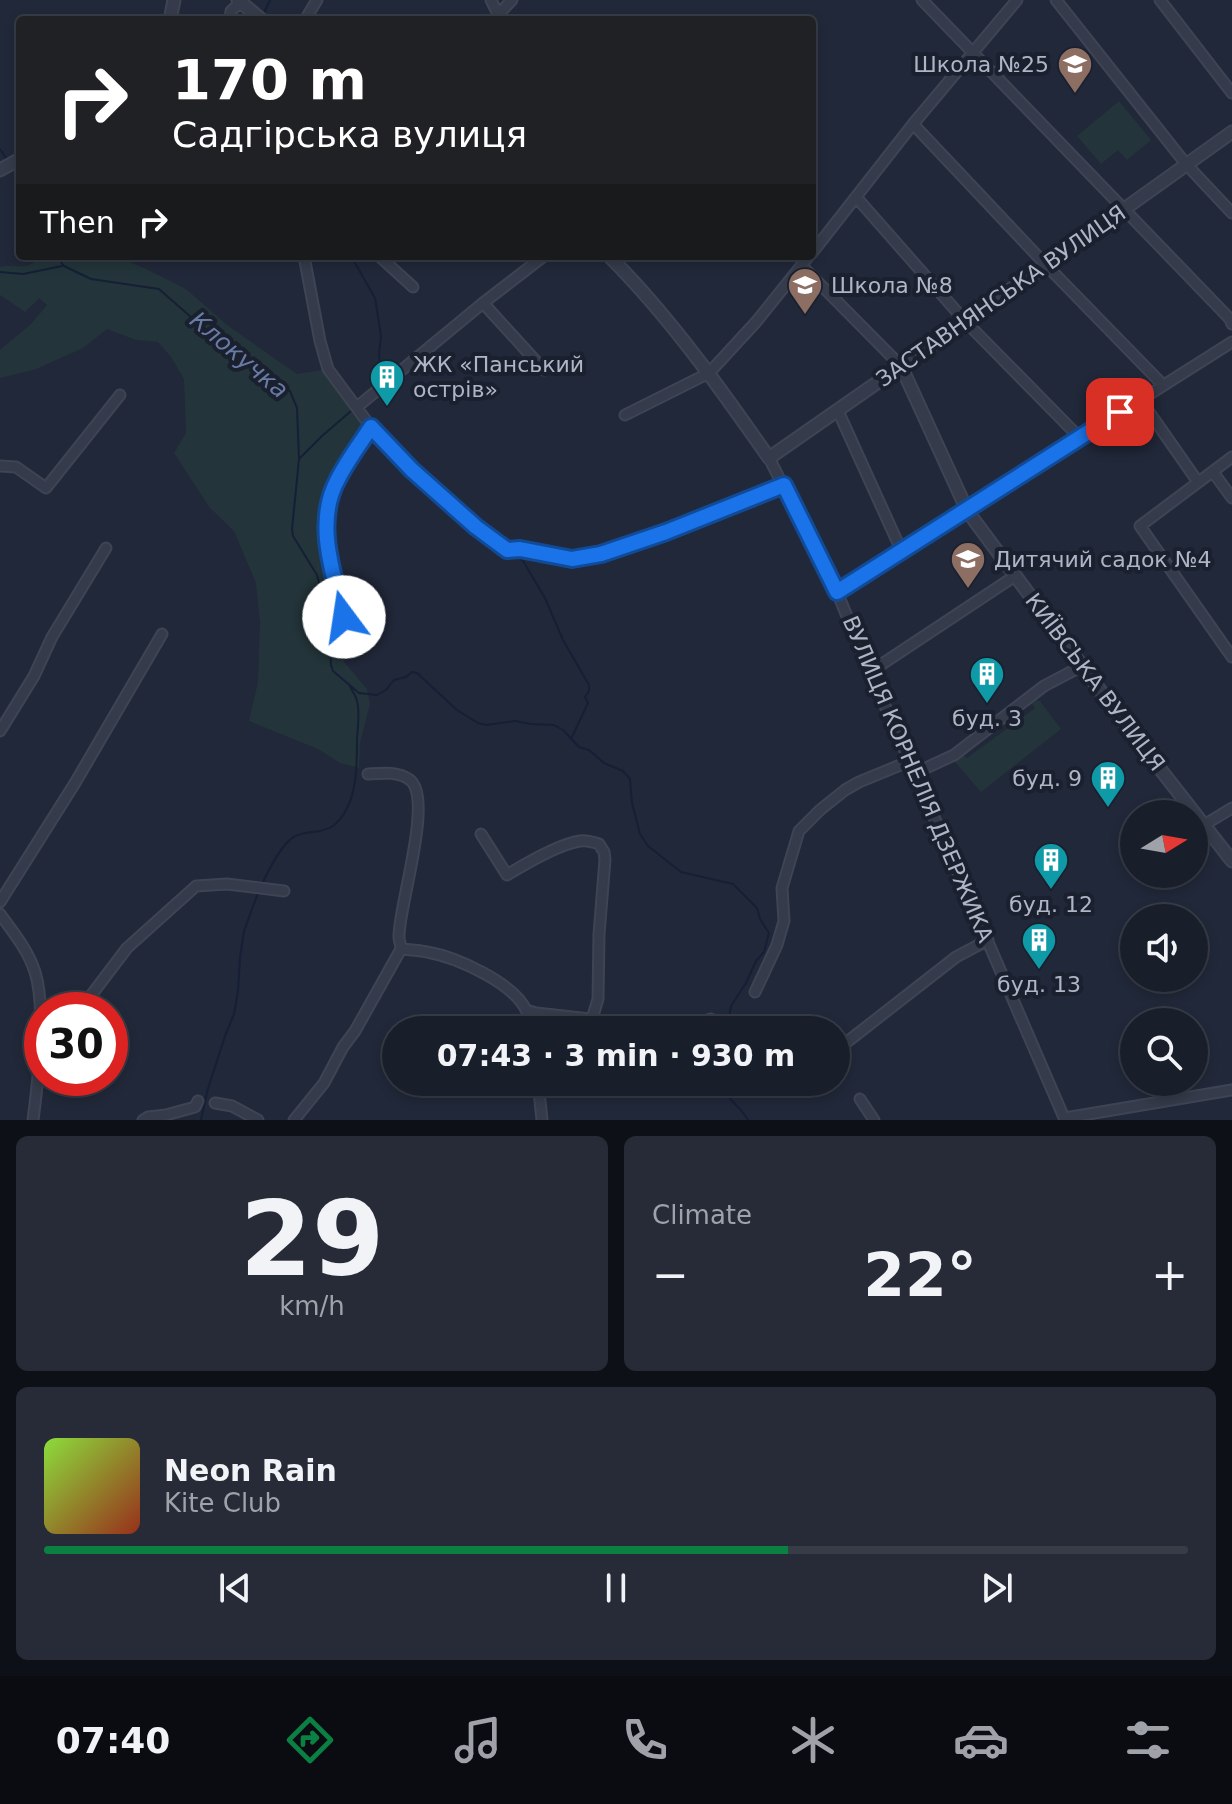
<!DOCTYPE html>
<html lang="en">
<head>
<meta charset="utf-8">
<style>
	:root { --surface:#191e2b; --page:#262b37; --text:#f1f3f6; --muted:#9fa2a9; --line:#373c47; --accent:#0b8043 }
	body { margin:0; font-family:"DejaVu Sans",sans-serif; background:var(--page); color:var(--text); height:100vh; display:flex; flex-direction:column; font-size:30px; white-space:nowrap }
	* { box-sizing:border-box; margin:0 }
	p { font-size:26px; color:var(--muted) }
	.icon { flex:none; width:44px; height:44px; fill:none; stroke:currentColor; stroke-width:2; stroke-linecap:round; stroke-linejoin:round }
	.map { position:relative; height:1120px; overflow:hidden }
	.sheet { display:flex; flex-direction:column; gap:16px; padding:16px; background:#0e1018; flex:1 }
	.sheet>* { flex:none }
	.top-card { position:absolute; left:16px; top:16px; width:800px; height:244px; border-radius:8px; box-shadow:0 4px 12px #0003,0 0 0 2px var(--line); background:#202124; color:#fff; overflow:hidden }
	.needle { width:52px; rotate:79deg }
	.fabs { position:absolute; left:1120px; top:800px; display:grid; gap:16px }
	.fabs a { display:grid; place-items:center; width:88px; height:88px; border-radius:50%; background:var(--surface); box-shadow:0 4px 12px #0003,0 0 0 2px var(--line); font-size:40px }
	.speed { position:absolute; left:24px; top:992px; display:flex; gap:16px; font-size:40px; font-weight:700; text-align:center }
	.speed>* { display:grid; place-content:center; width:104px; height:104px; border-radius:50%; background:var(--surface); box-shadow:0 4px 12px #0003,0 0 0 2px var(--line); line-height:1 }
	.speed .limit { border:12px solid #d22; background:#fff; color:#111 }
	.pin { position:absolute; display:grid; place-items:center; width:68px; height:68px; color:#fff; margin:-34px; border-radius:16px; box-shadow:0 4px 12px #0006 }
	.me { position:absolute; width:88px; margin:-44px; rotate:346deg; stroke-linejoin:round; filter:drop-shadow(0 0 6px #0008) }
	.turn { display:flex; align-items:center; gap:28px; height:168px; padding:0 24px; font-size:36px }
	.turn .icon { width:104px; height:104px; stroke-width:2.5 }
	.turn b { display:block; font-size:56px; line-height:68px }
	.then { display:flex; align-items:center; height:76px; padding:0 24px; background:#0003; gap:16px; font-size:30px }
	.big { font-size:60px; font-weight:600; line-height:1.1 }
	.sheet .card { flex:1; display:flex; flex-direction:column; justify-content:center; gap:12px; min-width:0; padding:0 28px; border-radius:12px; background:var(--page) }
	.sheet .dial { align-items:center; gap:0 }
	.dial b { font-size:104px; line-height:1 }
	.song { display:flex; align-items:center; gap:24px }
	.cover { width:96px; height:96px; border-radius:12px; background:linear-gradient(135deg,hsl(90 70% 55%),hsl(10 70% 35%)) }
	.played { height:8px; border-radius:4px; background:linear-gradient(90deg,var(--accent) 65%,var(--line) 65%) }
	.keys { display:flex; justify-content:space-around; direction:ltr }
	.heat { display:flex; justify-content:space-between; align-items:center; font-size:44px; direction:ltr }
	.sheet .tiles { flex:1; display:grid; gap:16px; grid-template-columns:1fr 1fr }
	.card:last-child { grid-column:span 2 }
	.trip { position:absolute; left:382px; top:1016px; width:468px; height:80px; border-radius:40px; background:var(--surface); box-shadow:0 4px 12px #0003,0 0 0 2px var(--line); font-weight:600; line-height:80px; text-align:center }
	.menu { display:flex; height:128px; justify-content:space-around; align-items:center; background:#0a0c11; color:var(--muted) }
	.menu .icon { width:56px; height:56px }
	.menu .active { color:var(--accent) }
	.menu b { font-size:36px; color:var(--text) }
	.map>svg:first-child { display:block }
	.green { fill:#23353a }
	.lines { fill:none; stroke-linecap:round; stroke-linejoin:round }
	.stream { stroke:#151f36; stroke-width:2 }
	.minor-casing { stroke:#3e4453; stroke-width:13 }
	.tertiary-casing { stroke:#3e4453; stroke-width:15 }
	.minor { stroke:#353b4a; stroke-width:9 }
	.tertiary { stroke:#353b4a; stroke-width:11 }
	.route-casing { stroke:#114b97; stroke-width:20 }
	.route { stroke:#1a73e8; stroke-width:14 }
	.labels { text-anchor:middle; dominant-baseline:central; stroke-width:8; stroke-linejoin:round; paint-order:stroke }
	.poi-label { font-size:22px; fill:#afb5c6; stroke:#1a202e; text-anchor:start }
	.street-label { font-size:22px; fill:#afb5c6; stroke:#1a202e }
	.water-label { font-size:24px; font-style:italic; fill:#687ba5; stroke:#1a202e }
</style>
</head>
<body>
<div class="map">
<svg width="1232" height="1120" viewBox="0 0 1232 1120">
	<rect width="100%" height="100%" fill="#212839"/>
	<path class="green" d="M 1119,101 L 1151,140 L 1127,160 L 1118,150 L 1101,164 L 1077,136 Z
		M 42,256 L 89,256 L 103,261 L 124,260 L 144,268 L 186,289 L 227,325 L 297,374 L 328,369 L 372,427 L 336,482 L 327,537 L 346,618 L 341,621 L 340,642 L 344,662 L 367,689 L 370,704 L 360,742 L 359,768 L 340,763 L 318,749 L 249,721 L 258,682 L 260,622 L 256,583 L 234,531 L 210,508 L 174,453 L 186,433 L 184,379 L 171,357 L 158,342 L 136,340 L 107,329 L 83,348 L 36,369 L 0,378 L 0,350 L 31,324 L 47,305 L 39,298 L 25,312 L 0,295 L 0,267 C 20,263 24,273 42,256 Z
		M 1037,700 L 1040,701 L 1061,729 L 981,792 L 955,762 L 955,758 L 961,753 L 967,758 L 1035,708 L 1031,702 Z"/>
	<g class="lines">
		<path class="stream" d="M 264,13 L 270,0
			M 0,149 L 8,161
			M 14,169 L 20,177
			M 56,256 L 64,266 L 91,279 L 159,289 L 200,325 L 256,362 L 290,391 L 297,408 L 299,459 L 292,529 L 293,536 L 317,575 L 320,586 L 320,620 L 330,645 L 331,665 L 333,671 L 359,693 L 377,695 L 386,690 L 394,680 L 406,677 L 412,672 L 417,673 L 457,710 L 478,723 L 486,725 L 515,721 L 530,724 L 554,725 L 563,730 L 579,747 L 589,750 L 604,763 L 623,771 L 630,779 L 632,803 L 640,834 L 648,846 L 681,872 L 733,884 L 757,908 L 760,919 L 769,933 L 764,952 L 756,961 L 746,983 L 731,1006 L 727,1030
			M 351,256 L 375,298 L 381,336 L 379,353 L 381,383
			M 0,272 L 23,274 L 62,266
			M 299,459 L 322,436 L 351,411
			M 516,555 L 523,561 L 545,598 L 563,640 L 589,685 L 589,691 L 585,697 L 588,703 L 572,737
			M 262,884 C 268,871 284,839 298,835 C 310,830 321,834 333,826 C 358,806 357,766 357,738 C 358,727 360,712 357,701 C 356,695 351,690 349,684
			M 723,1082 C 724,1099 740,1105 748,1120
			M 201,1120 L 207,1092 L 225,1036 L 234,1014 L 238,991 L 240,957 L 244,931 L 259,890"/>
		<g class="minor-casing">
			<path id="minor" d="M 491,0 L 498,14
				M 922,0 L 1230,319 L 1232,324
				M 1056,0 L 1186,164 L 1232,213
				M 1160,0 L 1232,93
				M 230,20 L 231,11 L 240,3
				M 305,20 L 317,0
				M 493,20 L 512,0
				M 913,124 L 1046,265 L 1163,385
				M 856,197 L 965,321 L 1080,438
				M 812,253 L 913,124 L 1017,0
				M 304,256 L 320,341 L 328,369 L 371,427 L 412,470 L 476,527 L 507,550 L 520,549 L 572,559 L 601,554 L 666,532 L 784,485
				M 379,256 L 413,287
				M 802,266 L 901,366
				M 544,370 L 483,303 L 544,256
				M 1140,399 L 1198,482
				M 357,407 L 483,303
				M 838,411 L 902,552
				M 625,415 L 709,373 L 756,322 L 809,256
				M 1232,457 L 1140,526 L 1232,657
				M 769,458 L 837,592 L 870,672 L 921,787 L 1065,1120
				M 0,466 L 16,467 L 46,488 L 120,395
				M 1213,472 L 1232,498
				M 837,592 L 1232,342
				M 344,617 C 333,572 318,529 335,484 C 342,465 360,444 371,427
				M 870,672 L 1015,576
				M 0,731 L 34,676 L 52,637 L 106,548
				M 915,773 L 954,755 L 1044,686 L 1082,666
				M 1204,825 L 1232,808
				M 481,834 L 507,875 C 525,864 560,844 580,841 C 587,840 593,842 599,844 L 604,852 L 605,860 L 599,934 L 598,999 L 592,1019
				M 0,902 L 75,783 L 162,634
				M 0,914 C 13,932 28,950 35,972 C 46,1007 38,1082 33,1120
				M 401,949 C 410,950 418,950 427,952 C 456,957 515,983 527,1012 C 529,1017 530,1024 531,1030
				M 755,992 L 777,945 L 784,921 L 782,888 L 799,831 L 820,810 L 845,790 L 859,782 L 910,761
				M 80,1010 L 127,948 L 196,886 L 227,884 L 284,891
				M 526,1010 L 536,1013 L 663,1027 L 687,1025 L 711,1019
				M 847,1042 L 956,957 L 988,940
				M 538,1082 L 542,1120
				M 860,1099 L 874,1120
				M 215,1103 L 232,1106 L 258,1120
				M 1065,1118 L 1232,1090
				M 143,1120 L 148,1117 L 166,1115 L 195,1107 L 198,1101
				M 294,1120 L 324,1083 L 343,1047 L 355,1031 L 401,949 C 401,945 399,941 399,937 C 398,908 434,799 410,780 C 398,771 382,773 368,774"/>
		</g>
		<g class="tertiary-casing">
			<path id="tertiary" d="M 238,0 L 262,20
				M 170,20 L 174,0
				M 0,170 L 20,159
				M 609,256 C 670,317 720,388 769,458 L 1046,265 L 1232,132
				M 901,366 L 967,510 L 974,520 L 1128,728 L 1232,861"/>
		</g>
		<use href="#minor" class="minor"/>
		<use href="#tertiary" class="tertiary"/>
	</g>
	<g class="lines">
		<g class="route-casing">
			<path id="route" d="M 344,617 C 333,573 314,522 338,479 C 347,461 360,444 371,427 L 412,470 L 476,527 L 507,550 L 520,549 L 572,559 L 601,554 L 666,532 L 784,485 L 837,592 L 1120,412"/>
		</g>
		<use href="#route" class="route"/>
	</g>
	<defs>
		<g id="school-pin" transform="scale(1.8)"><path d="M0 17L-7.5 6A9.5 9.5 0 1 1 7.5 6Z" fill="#8d6e63" stroke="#1a202e"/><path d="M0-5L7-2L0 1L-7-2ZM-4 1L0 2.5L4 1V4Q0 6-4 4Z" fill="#fff"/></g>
		<g id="building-pin" transform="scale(1.8)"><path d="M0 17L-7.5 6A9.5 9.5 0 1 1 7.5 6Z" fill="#0f9aa8" stroke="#1a202e"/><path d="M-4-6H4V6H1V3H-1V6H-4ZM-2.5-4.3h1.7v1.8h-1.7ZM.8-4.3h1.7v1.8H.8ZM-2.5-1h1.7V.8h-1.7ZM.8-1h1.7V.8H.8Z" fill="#fff"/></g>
	</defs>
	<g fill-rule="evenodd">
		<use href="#school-pin" x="1075" y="64"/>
		<use href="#school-pin" x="805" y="285"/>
		<use href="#building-pin" x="387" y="377"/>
		<use href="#school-pin" x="968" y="559"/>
		<use href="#building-pin" x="987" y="674"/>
		<use href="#building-pin" x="1108" y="778"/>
		<use href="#building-pin" x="1051" y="860"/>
		<use href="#building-pin" x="1039" y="940"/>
	</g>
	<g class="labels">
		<g class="poi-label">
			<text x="1049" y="64" text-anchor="end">Школа №25</text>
			<text x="831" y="285">Школа №8</text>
			<text x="413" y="364">ЖК «Панський<tspan x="413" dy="25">острів»</tspan></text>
			<text x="994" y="559">Дитячий садок №4</text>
			<text x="987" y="718" text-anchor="middle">буд. 3</text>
			<text x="1082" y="778" text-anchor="end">буд. 9</text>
			<text x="1051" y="904" text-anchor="middle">буд. 12</text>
			<text x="1039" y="984" text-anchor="middle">буд. 13</text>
		</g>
		<g class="street-label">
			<text transform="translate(1001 296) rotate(-35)">ЗАСТАВНЯНСЬКА ВУЛИЦЯ</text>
			<text transform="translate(1095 682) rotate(53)">КИЇВСЬКА ВУЛИЦЯ</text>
			<text transform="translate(918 779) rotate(67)">ВУЛИЦЯ КОРНЕЛІЯ ДЗЕРЖИКА</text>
		</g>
		<g class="water-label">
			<text transform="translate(239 355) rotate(40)">Клокучка</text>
		</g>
	</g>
</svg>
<div class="fabs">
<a><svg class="needle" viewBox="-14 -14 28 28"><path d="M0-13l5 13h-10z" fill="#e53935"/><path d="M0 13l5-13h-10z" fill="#9fa2a9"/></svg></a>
<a><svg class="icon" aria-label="sound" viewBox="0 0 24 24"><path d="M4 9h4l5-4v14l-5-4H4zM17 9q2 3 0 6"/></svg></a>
<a><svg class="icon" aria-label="search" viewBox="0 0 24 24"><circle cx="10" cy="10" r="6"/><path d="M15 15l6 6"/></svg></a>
</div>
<div class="speed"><div class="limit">30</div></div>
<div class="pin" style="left:1120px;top:412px;background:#d93025"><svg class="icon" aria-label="arrive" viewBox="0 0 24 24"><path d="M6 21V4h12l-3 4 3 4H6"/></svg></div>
<svg class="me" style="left:344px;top:617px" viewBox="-20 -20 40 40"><circle r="19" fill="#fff"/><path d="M0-13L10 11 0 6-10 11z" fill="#1a73e8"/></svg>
<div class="trip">07:43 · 3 min · 930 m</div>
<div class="top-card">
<div class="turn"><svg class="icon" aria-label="right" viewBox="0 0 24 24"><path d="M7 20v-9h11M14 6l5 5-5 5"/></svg><div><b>170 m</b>Садгірська вулиця</div></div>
<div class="then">Then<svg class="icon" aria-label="right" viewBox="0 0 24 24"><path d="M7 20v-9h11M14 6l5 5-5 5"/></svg></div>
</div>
</div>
<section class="sheet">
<div class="tiles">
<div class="card dial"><b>29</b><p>km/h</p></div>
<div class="card"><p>Climate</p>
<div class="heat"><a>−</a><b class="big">22°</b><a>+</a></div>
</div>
<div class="card">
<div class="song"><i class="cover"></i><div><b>Neon Rain</b><p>Kite Club</p></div></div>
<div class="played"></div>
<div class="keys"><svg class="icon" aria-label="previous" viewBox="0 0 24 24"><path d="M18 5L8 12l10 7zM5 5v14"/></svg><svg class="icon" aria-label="pause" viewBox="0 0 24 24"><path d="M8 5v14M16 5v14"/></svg><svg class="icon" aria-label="next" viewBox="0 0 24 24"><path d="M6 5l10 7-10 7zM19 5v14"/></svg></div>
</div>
</div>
</section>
<nav class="menu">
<b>07:40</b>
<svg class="icon active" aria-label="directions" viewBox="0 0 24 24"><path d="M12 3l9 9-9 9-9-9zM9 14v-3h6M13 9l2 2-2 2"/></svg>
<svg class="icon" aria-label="music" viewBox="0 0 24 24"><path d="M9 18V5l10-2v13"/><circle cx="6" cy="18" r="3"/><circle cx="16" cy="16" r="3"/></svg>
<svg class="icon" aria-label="phone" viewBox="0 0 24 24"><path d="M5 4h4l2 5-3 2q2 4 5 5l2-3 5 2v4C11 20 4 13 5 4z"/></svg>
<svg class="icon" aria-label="climate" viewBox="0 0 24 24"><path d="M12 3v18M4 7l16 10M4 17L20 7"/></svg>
<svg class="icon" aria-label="car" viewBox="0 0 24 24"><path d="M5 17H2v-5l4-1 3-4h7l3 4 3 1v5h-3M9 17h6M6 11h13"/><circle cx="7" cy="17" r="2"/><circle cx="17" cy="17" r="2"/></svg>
<svg class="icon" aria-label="filters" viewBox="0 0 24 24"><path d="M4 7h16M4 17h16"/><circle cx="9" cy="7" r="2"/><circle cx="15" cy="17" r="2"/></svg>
</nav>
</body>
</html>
